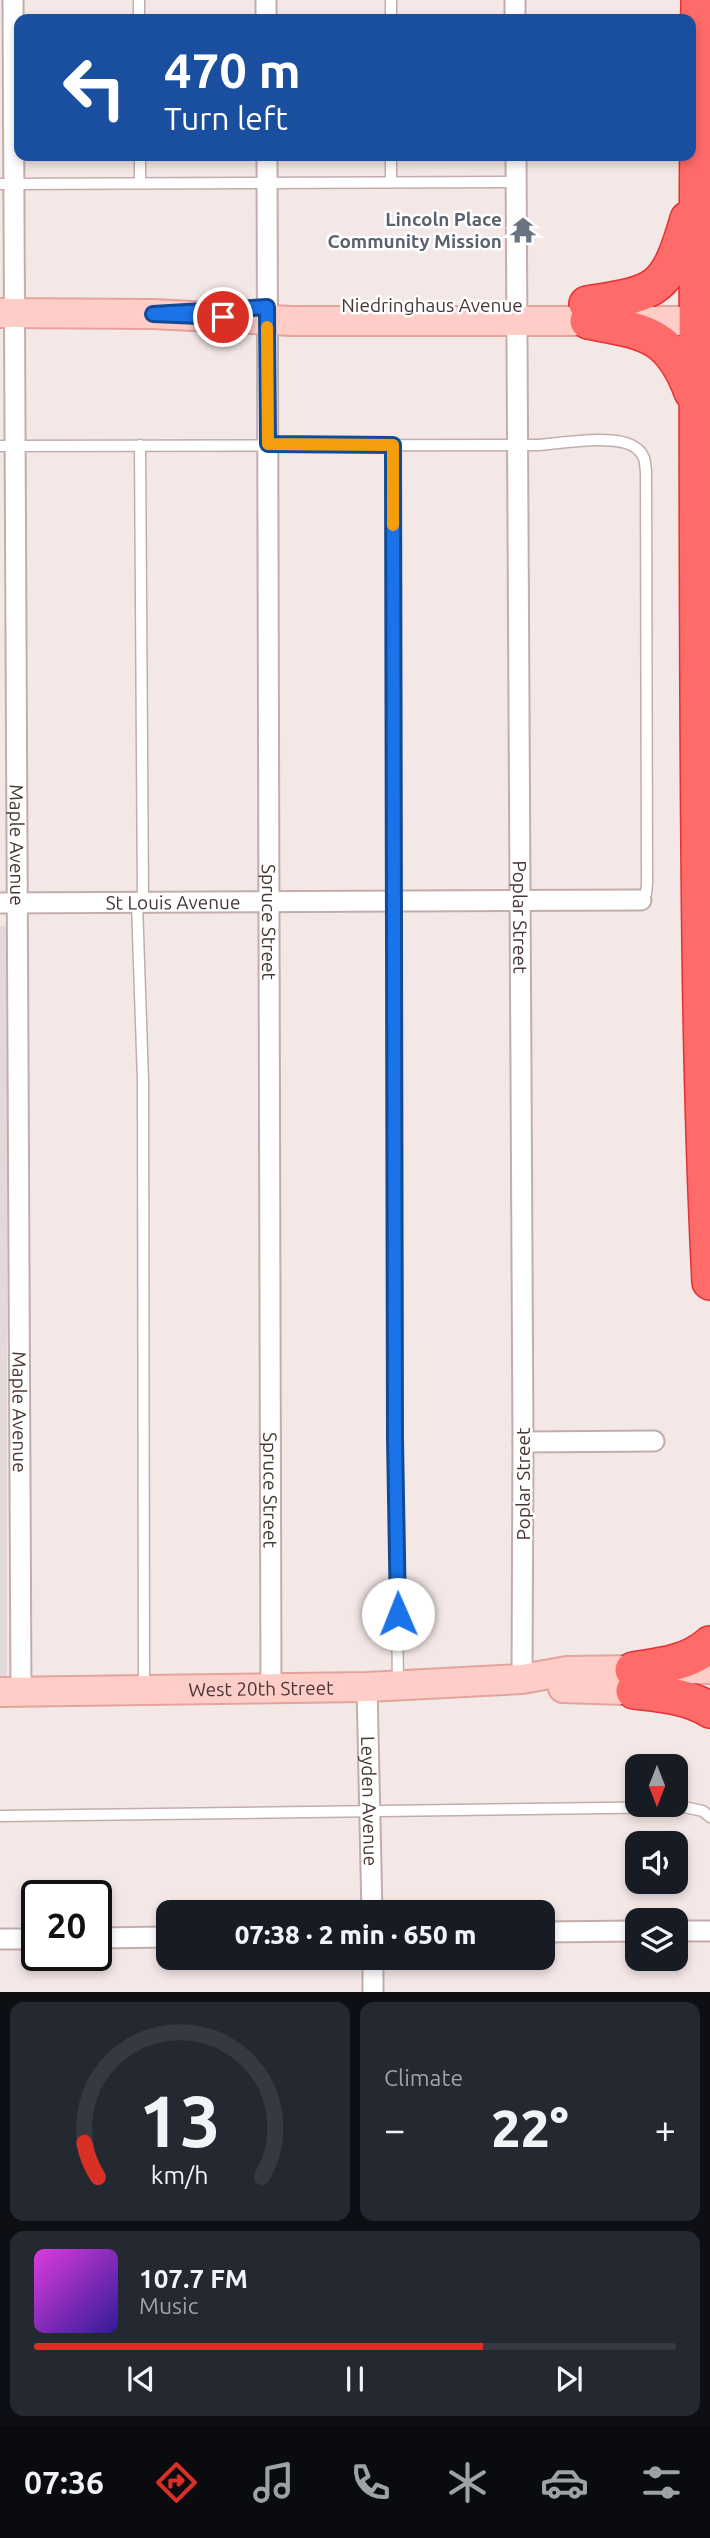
<!DOCTYPE html>
<html lang="en">
<head>
<meta charset="utf-8">
<style>
	:root { --surface:#171b24; --page:#242831; --text:#f1f3f6; --muted:#9ea1a6; --line:#363941; --accent:#d93025 }
	body { margin:0; font-family:Ubuntu,sans-serif; background:var(--page); color:var(--text); height:100vh; display:flex; flex-direction:column; font-size:26px; white-space:nowrap }
	* { box-sizing:border-box; margin:0 }
	p { font-size:23px; color:var(--muted) }
	.icon { flex:none; width:38px; height:38px; fill:none; stroke:currentColor; stroke-width:2; stroke-linecap:round; stroke-linejoin:round }
	.map { position:relative; height:1992px; overflow:hidden }
	.details { display:flex; flex-direction:column; gap:10px; padding:10px; background:#0d0f14; flex:1 }
	.details>* { flex:none }
	.banner { position:absolute; left:14px; top:14px; width:682px; height:147px; border-radius:14px; box-shadow:0 4px 10px #0003; background:#1a4fa0; color:#fff; overflow:hidden }
	.needle { width:46px; rotate:180deg }
	.controls { position:absolute; left:625px; top:1754px; display:grid; gap:14px }
	.controls a { display:grid; place-items:center; width:63px; height:63px; border-radius:14px; background:var(--surface); box-shadow:0 4px 10px #0003; font-size:35px }
	.speed { position:absolute; left:21px; top:1880px; display:flex; gap:14px; font-size:35px; font-weight:700; text-align:center }
	.speed>* { display:grid; place-content:center; width:91px; height:91px; border-radius:50%; background:var(--surface); box-shadow:0 4px 10px #0003; line-height:1 }
	.speed .limit { border:4px solid #111; border-radius:10px; background:#fff; color:#111 }
	.pin { position:absolute; display:grid; place-items:center; width:60px; height:60px; color:#fff; margin:-30px; border:4px solid #fff; border-radius:50%; box-shadow:0 2px 7px #0007 }
	.me { position:absolute; width:77px; margin:-38px; rotate:359deg; stroke-linejoin:round; filter:drop-shadow(0 0 5px #0008) }
	.turn { display:flex; align-items:center; gap:24px; height:147px; padding:0 35px; font-size:32px }
	.turn .icon { width:91px; height:91px; stroke-width:2.5 }
	.turn b { display:block; font-size:49px; line-height:60px }
	.big { font-size:52px; font-weight:800; line-height:1.1 }
	.details .widget { flex:1; display:flex; flex-direction:column; justify-content:center; gap:10px; min-width:0; padding:0 24px; border-radius:14px; background:var(--page) }
	.details .dial { align-items:center; gap:0 }
	.dial svg { height:182px; overflow:visible; fill:none; stroke:var(--line); stroke-width:7; stroke-linecap:round; text-anchor:middle }
	.dial text { fill:var(--text); stroke:none }
	.song { display:flex; align-items:center; gap:21px }
	.cover { width:84px; height:84px; border-radius:10px; background:linear-gradient(135deg,hsl(300 70% 55%),hsl(250 70% 35%)) }
	.played { height:7px; border-radius:4px; background:linear-gradient(90deg,var(--accent) 70%,var(--line) 70%) }
	.keys { display:flex; justify-content:space-around; direction:ltr }
	.heat { display:flex; justify-content:space-between; align-items:center; font-size:38px; direction:ltr }
	.details .tiles { flex:1; display:grid; gap:10px; grid-template-columns:1fr 1fr }
	.widget:last-child { grid-column:span 2 }
	.trip { position:absolute; left:156px; top:1900px; width:399px; height:70px; border-radius:14px; background:var(--surface); box-shadow:0 4px 10px #0003; font-weight:800; line-height:70px; text-align:center }
	.menu { display:flex; height:112px; justify-content:space-around; align-items:center; background:#090b0e; color:var(--muted) }
	.menu .icon { width:49px; height:49px }
	.menu .selected { color:var(--accent) }
	.menu b { font-size:32px; color:var(--text) }
	.map>svg:first-child { display:block }
	.industrial { fill:#e4d9da }
	.lines { fill:none; stroke-linecap:round; stroke-linejoin:round }
	.lane-casing { stroke:#c3adac; stroke-width:13 }
	.street-casing { stroke:#c3adac; stroke-width:23 }
	.secondary-casing { stroke:#e3a49d; stroke-width:32 }
	.highway-casing { stroke:#e53134; stroke-width:38 }
	.lane { stroke:#fff; stroke-width:10 }
	.street { stroke:#fff; stroke-width:19 }
	.secondary { stroke:#ffcdc7; stroke-width:28 }
	.highway { stroke:#ff6b68; stroke-width:35 }
	.route-casing { stroke:#114b97; stroke-width:18 }
	.route { stroke:#1a73e8; stroke-width:12 }
	.slow { stroke:#f59e0b; stroke-width:12 }
	.labels { text-anchor:middle; dominant-baseline:central; stroke-width:5; stroke-linejoin:round; paint-order:stroke }
	.worship-label { font-size:19px; font-weight:bold; fill:#5b616d; stroke:#fff; text-anchor:end }
	.street-label { font-size:19px; fill:#483636; stroke:#fff }
</style>
</head>
<body>
<div class="map">
<svg width="710" height="1992" viewBox="0 0 710 1992">
	<rect width="100%" height="100%" fill="#f4e8e7"/>
	<path class="industrial" d="M 0,926 L 7,926 L 7,1679 L 0,1680 Z"/>
	<g class="lines">
		<g class="lane-casing">
			<path id="lane" d="M 139,0 L 139,19
				M 391,0 L 391,19
				M 140,156 L 140,183
				M 391,156 L 391,181
				M 0,184 L 516,182
				M 140,445 L 143,903
				M 393,445 L 395,1439 L 398,1685
				M 0,446 L 539,445 C 562,443 618,433 636,448 C 645,454 645,462 646,472 L 647,884 L 646,894 L 641,900
				M 137,903 L 143,1081 L 144,1686
				M 0,1816 L 684,1807 L 703,1811 L 710,1817"/>
		</g>
		<g class="street-casing">
			<g id="street">
				<path id="s1" d="M 13,0 L 21,1692"/>
				<path d="M 266,0 L 266,19"/>
				<path d="M 515,0 L 515,19"/>
				<path id="s2" d="M 267,156 L 271,1688"/>
				<path id="s3" d="M 516,156 L 523,1442 L 522,1679"/>
				<path id="s4" d="M 0,903 L 641,900"/>
				<path d="M 523,1442 L 654,1441"/>
				<path id="s5" d="M 367,1687 L 372,1913"/>
				<path d="M 676,1931 L 709,1931"/>
				<path d="M 542,1932 L 637,1931"/>
				<path d="M 96,1938 L 168,1937"/>
				<path d="M 0,1939 L 37,1939"/>
				<path d="M 373,1958 L 373,1992"/>
			</g>
		</g>
		<g class="secondary-casing">
			<g id="secondary">
				<path d="M 0,313 L 153,314 L 292,321 L 710,321"/>
				<path d="M 563,1688 L 655,1691"/>
				<path id="s6" d="M 0,1692 L 367,1687 L 522,1679 L 567,1671 L 710,1669"/>
			</g>
		</g>
		<g class="highway-casing">
			<path id="highway" d="M 699,0 C 696,230 697,460 698,690 C 699,887 700,1085 710,1282
				M 587,304 C 658,293 667,291 688,219
				M 588,321 C 645,332 670,333 692,392
				M 633,1670 C 660,1666 689,1663 710,1644
				M 634,1691 C 659,1694 688,1696 710,1710"/>
		</g>
		<use href="#lane" class="lane"/>
		<use href="#street" class="street"/>
		<use href="#secondary" class="secondary"/>
		<use href="#highway" class="highway"/>
	</g>
	<g class="lines">
		<g class="route-casing">
			<path id="route" d="M 223,317 L 153,314 L 267,307 L 268,444 L 393,445 L 395,1439 L 398,1614"/>
		</g>
		<use href="#route" class="route"/>
		<path class="slow" d="M 267,327 L 268,444 L 393,445 L 393,525"/>
	</g>
	<defs>
		<g id="temple-bare" transform="scale(2.1)"><path d="M0-6L5-2H3V0L6.5 2.5H4V6H1.5V3h-3V6H-4V2.5H-6.5L-3 0V-2H-5Z" fill="#6b7280" stroke="#fff" stroke-width="2.5" paint-order="stroke"/></g>
	</defs>
	<g fill-rule="evenodd">
		<use href="#temple-bare" x="523" y="230"/>
	</g>
	<g class="labels">
		<g class="worship-label">
			<text x="502" y="219">Lincoln Place<tspan x="502" dy="22">Community Mission</tspan></text>
		</g>
		<g class="street-label">
			<text x="432" y="305">Niedringhaus Avenue</text>
			<text stroke="none"><textPath href="#s1" startOffset="845">Maple Avenue</textPath></text>
			<text stroke="none"><textPath href="#s4" startOffset="173">St Louis Avenue</textPath></text>
			<text stroke="none"><textPath href="#s3" startOffset="761">Poplar Street</textPath></text>
			<text stroke="none"><textPath href="#s2" startOffset="766">Spruce Street</textPath></text>
			<text stroke="none"><textPath href="#s1" startOffset="1412">Maple Avenue</textPath></text>
			<text transform="translate(523 1484) rotate(-90)">Poplar Street</text>
			<text stroke="none"><textPath href="#s2" startOffset="1334">Spruce Street</textPath></text>
			<text stroke="none"><textPath href="#s6" startOffset="261">West 20th Street</textPath></text>
			<text stroke="none"><textPath href="#s5" startOffset="114">Leyden Avenue</textPath></text>
		</g>
	</g>
</svg>
<div class="controls">
<a><svg class="needle" viewBox="-14 -14 28 28"><path d="M0-13l5 13h-10z" fill="#e53935"/><path d="M0 13l5-13h-10z" fill="#9ea1a6"/></svg></a>
<a><svg class="icon" aria-label="sound" viewBox="0 0 24 24"><path d="M4 9h4l5-4v14l-5-4H4zM17 9q2 3 0 6"/></svg></a>
<a><svg class="icon" aria-label="layers" viewBox="0 0 24 24"><path d="M12 4l9 5-9 5-9-5zM3 14l9 5 9-5"/></svg></a>
</div>
<div class="speed"><div class="limit">20</div></div>
<div class="pin" style="left:223px;top:317px;background:#d93025"><svg class="icon" aria-label="arrive" viewBox="0 0 24 24"><path d="M6 21V4h12l-3 4 3 4H6"/></svg></div>
<svg class="me" style="left:398px;top:1614px" viewBox="-20 -20 40 40"><circle r="19" fill="#fff"/><path d="M0-13L10 11 0 6-10 11z" fill="#1a73e8"/></svg>
<div class="trip">07:38 · 2 min · 650 m</div>
<div class="banner">
<div class="turn"><svg class="icon" aria-label="left" viewBox="0 0 24 24"><path d="M17 20v-9H6M10 6l-5 5 5 5"/></svg><div><b>470 m</b>Turn left</div></div>
</div>
</div>
<section class="details">
<div class="tiles">
<div class="widget dial"><svg viewBox="0 0 100 80">
<path d="M14 69A42 42 0 1 1 86 69"/>
<path d="M14 69A42 42 0 0 1 8 54" stroke="#d93025"/>
<text x="50" y="56" font-size="32" font-weight="700">13</text>
<text x="50" y="72" font-size="11">km/h</text>
</svg></div>
<div class="widget"><p>Climate</p>
<div class="heat"><a>−</a><b class="big">22°</b><a>+</a></div>
</div>
<div class="widget">
<div class="song"><i class="cover"></i><div><b>107.7 FM</b><p>Music</p></div></div>
<div class="played"></div>
<div class="keys"><svg class="icon" aria-label="previous" viewBox="0 0 24 24"><path d="M18 5L8 12l10 7zM5 5v14"/></svg><svg class="icon" aria-label="pause" viewBox="0 0 24 24"><path d="M8 5v14M16 5v14"/></svg><svg class="icon" aria-label="next" viewBox="0 0 24 24"><path d="M6 5l10 7-10 7zM19 5v14"/></svg></div>
</div>
</div>
</section>
<nav class="menu">
<b>07:36</b>
<svg class="icon selected" aria-label="directions" viewBox="0 0 24 24"><path d="M12 3l9 9-9 9-9-9zM9 14v-3h6M13 9l2 2-2 2"/></svg>
<svg class="icon" aria-label="music" viewBox="0 0 24 24"><path d="M9 18V5l10-2v13"/><circle cx="6" cy="18" r="3"/><circle cx="16" cy="16" r="3"/></svg>
<svg class="icon" aria-label="phone" viewBox="0 0 24 24"><path d="M5 4h4l2 5-3 2q2 4 5 5l2-3 5 2v4C11 20 4 13 5 4z"/></svg>
<svg class="icon" aria-label="climate" viewBox="0 0 24 24"><path d="M12 3v18M4 7l16 10M4 17L20 7"/></svg>
<svg class="icon" aria-label="car" viewBox="0 0 24 24"><path d="M5 17H2v-5l4-1 3-4h7l3 4 3 1v5h-3M9 17h6M6 11h13"/><circle cx="7" cy="17" r="2"/><circle cx="17" cy="17" r="2"/></svg>
<svg class="icon" aria-label="filters" viewBox="0 0 24 24"><path d="M4 7h16M4 17h16"/><circle cx="9" cy="7" r="2"/><circle cx="15" cy="17" r="2"/></svg>
</nav>
</body>
</html>
